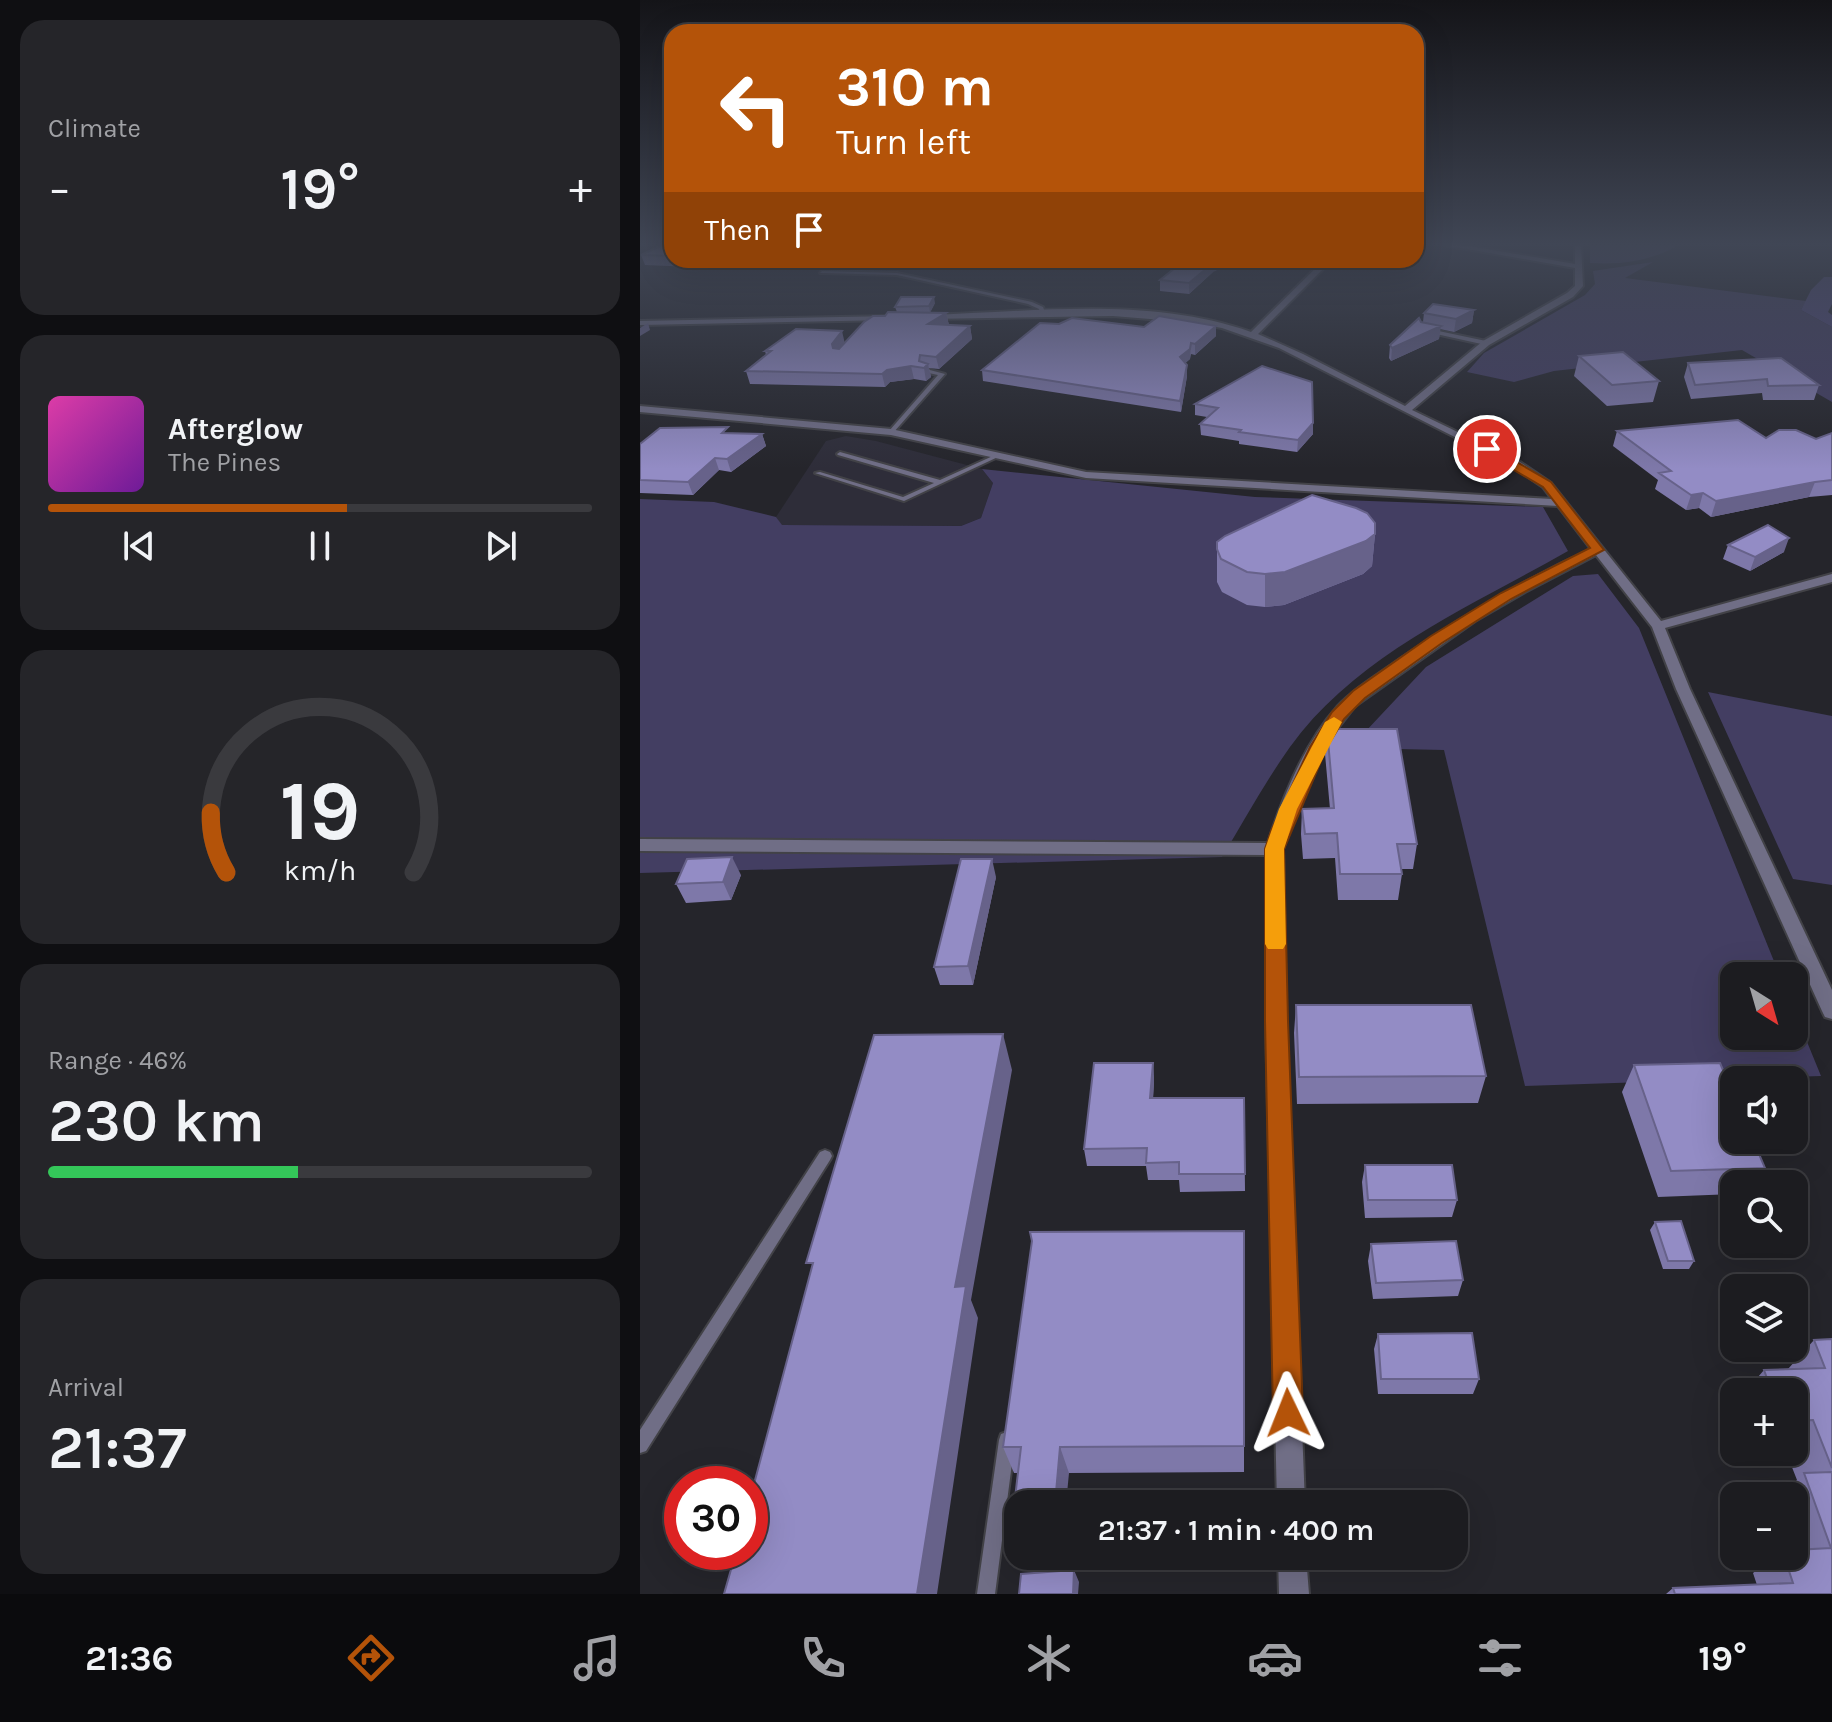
<!DOCTYPE html>
<html lang="en">
<head>
<meta charset="utf-8">
<style>
	:root { --surface:#1c1c20; --page:#252529; --text:#f1f3f6; --muted:#a0a1a5; --line:#3a3a3e; --accent:#b45309 }
	body { margin:0; font-family:Karla,sans-serif; background:var(--page); color:var(--text); height:100vh; display:flex; flex-direction:column; font-size:30px; white-space:nowrap }
	* { box-sizing:border-box; margin:0 }
	p { font-size:26px; color:var(--muted) }
	.icon { flex:none; width:44px; height:44px; fill:none; stroke:currentColor; stroke-width:2; stroke-linecap:round; stroke-linejoin:round }
	.map { position:relative; flex:1; overflow:hidden }
	.sheet { display:flex; flex-direction:column; gap:20px; padding:20px; background:#0f0f12; width:640px }
	.sheet>* { flex:none }
	.banner { position:absolute; left:24px; top:24px; width:760px; height:244px; border-radius:24px; box-shadow:0 8px 32px #0002,0 0 0 2px var(--line); background:#b45309; color:#fff; overflow:hidden }
	.needle { width:52px; rotate:143deg }
	.fabs { position:absolute; left:1080px; top:962px; display:grid; gap:16px }
	.fabs a { display:grid; place-items:center; width:88px; height:88px; border-radius:16px; background:var(--surface); box-shadow:0 8px 32px #0002,0 0 0 2px var(--line); font-size:40px }
	.speed { position:absolute; left:24px; top:1466px; display:flex; gap:16px; font-size:40px; font-weight:700; text-align:center }
	.speed>* { display:grid; place-content:center; width:104px; height:104px; border-radius:50%; background:var(--surface); box-shadow:0 8px 32px #0002,0 0 0 2px var(--line); line-height:1 }
	.speed .limit { border:12px solid #d22; background:#fff; color:#111 }
	.pin { position:absolute; display:grid; place-items:center; width:68px; height:68px; color:#fff; margin:-34px; border:4px solid #fff; border-radius:50%; box-shadow:0 2px 8px #0007 }
	.me { position:absolute; width:88px; margin:-44px; rotate:358deg; stroke-linejoin:round; filter:drop-shadow(0 0 6px #0008) }
	.turn { display:flex; align-items:center; gap:28px; height:168px; padding:0 40px; font-size:36px }
	.turn .icon { width:104px; height:104px; stroke-width:2.5 }
	.turn b { display:block; font-size:56px; line-height:68px }
	.then { display:flex; align-items:center; height:76px; padding:0 40px; background:#0003; gap:16px; font-size:30px }
	.big { font-size:60px; font-weight:600; line-height:1.1 }
	.sheet .tile { flex:1; display:flex; flex-direction:column; justify-content:center; gap:12px; min-width:0; padding:0 28px; border-radius:24px; background:var(--page) }
	.sheet .dial { align-items:center; gap:0 }
	.dial svg { height:208px; overflow:visible; fill:none; stroke:var(--line); stroke-width:7; stroke-linecap:round; text-anchor:middle }
	.dial text { fill:var(--text); stroke:none }
	.song { display:flex; align-items:center; gap:24px }
	.cover { width:96px; height:96px; border-radius:12px; background:linear-gradient(135deg,hsl(320 70% 55%),hsl(280 70% 35%)) }
	.played { height:8px; border-radius:4px; background:linear-gradient(90deg,var(--accent) 55%,var(--line) 55%) }
	.keys { display:flex; justify-content:space-around; direction:ltr }
	.heat { display:flex; justify-content:space-between; align-items:center; font-size:44px; direction:ltr }
	.charge { height:12px; border-radius:6px; background:linear-gradient(90deg,#34c759 46%,var(--line) 0) }
	.trip { position:absolute; left:364px; top:1490px; width:464px; height:80px; border-radius:24px; background:var(--surface); box-shadow:0 8px 32px #0002,0 0 0 2px var(--line); font-weight:600; line-height:80px; text-align:center }
	.tab-bar { display:flex; height:128px; justify-content:space-around; align-items:center; background:#0b0b0d; color:var(--muted) }
	.tab-bar .icon { width:56px; height:56px }
	.tab-bar .on { color:var(--accent) }
	.tab-bar b { font-size:36px; color:var(--text) }
	main { display:flex; flex:1; min-height:0 }
	.map>svg:first-child { display:block }
	.built { fill:#2e2d39 }
	.green { fill:#433e62 }
	.forest { fill:#4e477a }
	.lines { fill:none; stroke-linecap:round; stroke-linejoin:round }
	.service-casing { stroke:#424247; stroke-width:4 }
	.minor-casing { stroke:#424247; stroke-width:4 }
	.service { fill:#706e86; fill-rule:evenodd }
	.minor { fill:#706e86; fill-rule:evenodd }
	.wall { fill:#7e78a9 }
	.shaded-wall { fill:#67628a }
	.building { fill:#938cc5; stroke:#67628a; stroke-width:2 }
	.route { fill:#b45309; stroke:#753606; stroke-width:2 }
	.slow { fill:#f59e0b }
</style>
</head>
<body>
<main>
<section class="sheet">
<div class="tile"><p>Climate</p>
<div class="heat"><a>−</a><b class="big">19°</b><a>+</a></div>
</div>
<div class="tile">
<div class="song"><i class="cover"></i><div><b>Afterglow</b><p>The Pines</p></div></div>
<div class="played"></div>
<div class="keys"><svg class="icon" aria-label="previous" viewBox="0 0 24 24"><path d="M18 5L8 12l10 7zM5 5v14"/></svg><svg class="icon" aria-label="pause" viewBox="0 0 24 24"><path d="M8 5v14M16 5v14"/></svg><svg class="icon" aria-label="next" viewBox="0 0 24 24"><path d="M6 5l10 7-10 7zM19 5v14"/></svg></div>
</div>
<div class="tile dial"><svg viewBox="0 0 100 80">
<path d="M14 69A42 42 0 1 1 86 69"/>
<path d="M14 69A42 42 0 0 1 8 46" stroke="#b45309"/>
<text x="50" y="56" font-size="32" font-weight="700">19</text>
<text x="50" y="72" font-size="11">km/h</text>
</svg></div>
<div class="tile"><p>Range · 46%</p><b class="big">230 km</b><div class="charge"></div></div>
<div class="tile"><p>Arrival</p><b class="big">21:37</b></div>
</section>
<div class="map">
<svg width="1192" height="1594" viewBox="0 0 1192 1594">
	<rect width="100%" height="100%" fill="#25252b"/>
	<path class="built" d="M 206,436 L 236,441 L 342,469 L 353,483 L 341,518 L 321,526 L 141,525 L 136,517 L 186,441 Z"/>
	<path class="green" d="M 950,245 L 1039,245 C 1011,261 982,265 950,263 Z
		M 1013,262 L 985,278 L 1166,301 L 1161,310 L 1192,327 L 1192,402 L 1102,350 L 914,371 L 874,382 L 827,372 L 844,353 L 945,295 L 955,284 L 953,271 Z
		M 342,469 L 615,497 L 903,507 L 928,551 C 832,606 717,654 650,747 C 625,782 604,821 582,857 L 0,873 L 0,499 L 74,502 L 136,517 L 142,525 L 321,526 L 341,518 L 353,483 Z
		M 958,574 L 999,628 L 1140,976 L 1094,976 L 1094,1036 L 1154,1036 L 1154,1010 L 1181,1076 L 885,1086 L 804,750 L 710,748 L 786,667 L 933,576 Z
		M 1068,692 L 1192,716 L 1192,885 L 1153,879 Z"/>
	<path class="forest" d="M 1184,277 L 1192,277 L 1192,304 L 1188,312 L 1192,315 L 1192,327 L 1161,310 L 1171,290 Z"/>
	<g class="lines">
		<g class="service-casing">
			<path id="service" d="M 182,271 L 257,273 L 392,302 L 403,307 L 406,315 L 401,316 L 399,309 L 388,304 L 257,275 L 180,273 Z
				M 789,329 L 846,341 L 849,343 L 846,345 L 787,332 Z
				M 286,369 L 305,374 L 253,433 L 249,433 L 249,431 L 298,375 L 284,372 L 284,370 Z
				M 200,452 L 300,480 L 355,455 L 360,456 L 264,501 L 175,473 L 180,472 L 263,497 L 294,483 L 198,455 L 197,454 Z
				M 185,1150 L 190,1152 L 192,1156 L 190,1160 L 6,1451 L 0,1453 L 0,1430 L 180,1152 Z
				M 367,1432 L 373,1434 L 375,1440 L 355,1594 L 337,1594 L 359,1440 L 361,1434 Z"/>
		</g>
		<g class="minor-casing">
			<path id="minor" d="M 804,245 L 823,245 L 935,264 L 935,245 L 941,245 L 943,286 L 933,297 L 849,345 L 772,410 L 880,462 L 911,483 L 1021,621 L 1192,574 L 1192,582 L 1025,628 L 1050,689 L 1192,990 L 1192,1019 L 1185,1017 L 1182,1011 L 1036,689 L 1012,627 L 956,555 L 885,592 L 835,621 L 715,706 L 694,733 L 676,763 L 649,832 L 643,849 L 646,1021 L 665,1504 L 637,1504 L 626,1021 L 627,855 L 0,851 L 0,839 L 628,843 C 643,796 664,744 697,707 C 715,688 739,674 760,659 C 821,617 884,580 951,549 L 918,506 L 446,478 L 251,435 L 0,412 L 0,406 L 251,429 L 446,472 L 912,499 L 903,487 L 872,466 L 639,348 L 582,328 L 547,322 L 473,316 L 286,319 L 282,317 L 286,315 C 392,312 509,296 611,332 L 684,260 L 692,260 L 618,334 L 663,354 L 765,406 L 843,341 L 927,293 L 935,286 L 935,268 Z
				M 253,316 L 250,320 L 0,325 L 0,321 Z
				M 638,1556 L 666,1556 L 669,1594 L 639,1594 Z"/>
		</g>
		<use href="#service" class="service"/>
		<use href="#minor" class="minor"/>
	</g>
	<path class="wall" d="M 32,245 L 32,260 L 114,260 L 104,269 L 5,265 L 1,255 Z
		M 573,272 L 549,294 L 520,291 L 520,280 Z
		M 295,303 L 290,312 L 306,313 L 309,325 L 330,326 L 332,339 L 299,369 L 289,368 L 291,377 L 286,381 L 274,379 L 250,382 L 245,387 L 110,384 L 106,371 L 126,355 L 125,351 L 205,342 L 245,316 L 257,312 L 255,307 Z
		M 834,310 L 832,323 L 814,332 L 800,329 L 799,339 L 751,361 L 749,358 L 750,345 L 781,322 L 783,322 L 784,313 Z
		M 576,326 L 576,336 L 555,355 L 551,354 L 550,359 L 545,363 L 547,376 L 541,412 L 343,381 L 342,370 L 504,327 Z
		M 939,356 L 1019,381 L 1013,402 L 967,406 L 934,376 Z
		M 1048,363 L 1179,385 L 1174,400 L 1123,400 L 1122,393 L 1051,399 L 1044,377 Z
		M 555,404 L 673,423 L 673,434 L 657,452 L 599,444 L 599,441 L 561,435 L 560,424 L 567,417 L 555,415 Z
		M 977,431 L 1126,438 L 1176,439 L 1192,433 L 1192,495 L 1169,497 L 1071,517 L 1059,508 L 1046,510 L 1015,489 L 1018,480 L 973,446 Z
		M 90,433 L 122,434 L 126,446 L 91,472 L 79,470 L 53,495 L 0,493 L 0,444 Z
		M 735,534 L 732,566 L 723,574 L 644,605 L 625,607 L 607,605 L 582,592 L 577,582 L 577,542 Z
		M 1088,545 L 1144,552 L 1110,571 L 1083,559 Z
		M 687,729 L 777,844 L 773,869 L 761,869 L 762,874 L 758,900 L 698,900 L 695,858 L 663,859 L 661,834 L 662,809 L 690,809 L 685,754 Z
		M 101,875 L 91,900 L 46,903 L 36,884 Z
		M 356,877 L 333,985 L 300,985 L 294,967 Z
		M 656,1005 L 846,1076 L 838,1103 L 657,1104 L 654,1033 Z
		M 513,1063 L 514,1081 L 513,1098 L 604,1098 L 605,1191 L 540,1192 L 539,1180 L 508,1180 L 506,1166 L 447,1166 L 444,1149 Z
		M 994,1065 L 1125,1168 L 1115,1184 L 1094,1184 L 1094,1194 L 1018,1197 L 982,1092 Z
		M 725,1165 L 817,1200 L 812,1217 L 725,1218 L 722,1182 Z
		M 1015,1222 L 1054,1261 L 1049,1269 L 1023,1269 L 1010,1230 Z
		M 604,1231 L 604,1472 L 429,1473 L 378,1504 L 378,1524 L 373,1515 L 378,1473 L 374,1473 L 363,1447 Z
		M 731,1244 L 823,1280 L 818,1296 L 733,1299 L 728,1261 Z
		M 738,1334 L 839,1379 L 833,1394 L 738,1394 L 734,1349 Z
		M 1192,1339 L 1192,1594 L 1026,1594 L 1033,1588 L 1117,1585 L 1113,1573 L 1134,1556 L 1154,1556 L 1154,1496 L 1138,1496 L 1157,1480 L 1146,1452 L 1154,1452 L 1154,1392 L 1105,1392 L 1124,1370 L 1148,1369 L 1174,1340 Z"/>
	<path class="shaded-wall" d="M 101,260 L 114,260 L 104,269 Z
		M 579,260 L 599,260 L 573,272 L 549,294 L 549,283 L 573,263 Z
		M 294,297 L 295,303 L 290,313 L 289,306 Z
		M 834,310 L 832,323 L 814,332 L 816,319 Z
		M 306,313 L 309,325 L 288,324 Z
		M 8,323 L 10,330 L 0,336 L 0,328 Z
		M 330,326 L 332,339 L 299,369 L 296,357 Z
		M 576,326 L 576,336 L 555,355 L 555,344 Z
		M 801,326 L 799,339 L 751,361 L 752,348 Z
		M 202,331 L 205,344 L 195,356 L 192,344 Z
		M 551,343 L 550,359 L 540,368 L 540,357 Z
		M 288,364 L 291,377 L 286,381 L 284,368 Z
		M 547,365 L 547,376 L 541,412 L 540,401 Z
		M 271,366 L 274,379 L 250,382 L 245,387 L 242,374 L 247,370 Z
		M 673,423 L 673,434 L 657,452 L 658,440 Z
		M 122,434 L 126,446 L 91,472 L 87,459 Z
		M 75,458 L 79,470 L 53,495 L 48,482 Z
		M 1175,482 L 1169,497 L 1071,517 L 1076,501 Z
		M 1063,493 L 1059,508 L 1046,510 L 1051,495 Z
		M 735,534 L 732,566 L 723,574 L 644,605 L 625,607 L 625,574 Z
		M 1149,538 L 1144,552 L 1110,571 L 1115,557 Z
		M 92,857 L 101,875 L 91,900 L 83,882 Z
		M 352,859 L 356,877 L 333,985 L 328,966 Z
		M 363,1034 L 372,1070 L 331,1300 L 338,1318 L 297,1594 L 277,1594 L 315,1287 Z
		M 513,1063 L 514,1081 L 512,1116 L 510,1098 Z
		M 420,1447 L 429,1473 L 426,1504 L 415,1504 Z
		M 434,1570 L 439,1582 L 438,1594 L 433,1594 Z"/>
	<path class="building" d="M 22,245 L 32,245 L 32,256 L 1,255 Z
		M 545,260 L 579,260 L 573,263 L 549,283 L 520,280 Z
		M 261,297 L 294,297 L 289,306 L 255,307 Z
		M 793,304 L 834,310 L 816,319 L 784,313 Z
		M 248,312 L 306,313 L 288,324 L 330,326 L 296,357 L 280,355 L 279,361 L 288,364 L 284,368 L 271,366 L 247,370 L 242,374 L 106,371 L 131,351 L 125,351 L 156,329 L 202,331 L 192,344 L 193,348 L 199,349 L 224,322 L 233,316 L 245,316 Z
		M 519,316 L 576,326 L 555,344 L 551,343 L 550,349 L 540,357 L 547,365 L 540,401 L 342,370 L 400,323 L 419,324 L 432,318 L 504,327 Z
		M 779,318 L 781,322 L 801,326 L 752,348 L 750,345 Z
		M 983,352 L 1019,381 L 972,385 L 939,356 Z
		M 1141,358 L 1179,385 L 1128,386 L 1127,379 L 1055,385 L 1048,363 Z
		M 622,366 L 672,382 L 673,423 L 658,440 L 599,432 L 601,430 L 560,424 L 578,408 L 555,404 Z
		M 1098,420 L 1126,438 L 1139,430 L 1156,430 L 1176,439 L 1192,433 L 1192,480 L 1175,482 L 1076,501 L 1063,493 L 1051,495 L 1019,473 L 1031,471 L 977,431 Z
		M 88,427 L 82,433 L 122,434 L 87,459 L 75,458 L 48,482 L 0,480 L 0,444 L 20,428 Z
		M 672,495 L 716,508 L 727,513 L 735,523 L 735,534 L 726,541 L 645,572 L 625,574 L 607,572 L 581,559 L 577,549 L 577,542 L 585,536 Z
		M 1128,525 L 1149,538 L 1115,557 L 1088,545 Z
		M 687,729 L 757,729 L 777,844 L 757,844 L 762,874 L 700,874 L 697,833 L 665,834 L 662,809 L 694,808 Z
		M 92,857 L 83,882 L 36,884 L 47,859 Z
		M 321,859 L 352,859 L 328,966 L 294,967 Z
		M 656,1005 L 831,1005 L 846,1076 L 659,1077 Z
		M 363,1034 L 315,1287 L 326,1286 L 277,1594 L 84,1594 L 96,1552 L 110,1552 L 110,1499 L 173,1263 L 166,1263 L 234,1035 Z
		M 454,1063 L 513,1063 L 510,1098 L 604,1098 L 605,1174 L 539,1174 L 539,1162 L 506,1163 L 507,1148 L 444,1149 Z
		M 1080,1063 L 1094,1096 L 1094,1140 L 1113,1140 L 1125,1168 L 1031,1171 L 994,1065 Z
		M 725,1165 L 812,1165 L 817,1200 L 728,1200 Z
		M 1041,1221 L 1054,1261 L 1028,1261 L 1015,1222 Z
		M 604,1231 L 604,1446 L 420,1447 L 415,1504 L 378,1504 L 378,1515 L 373,1515 L 381,1447 L 363,1447 L 392,1241 L 390,1232 Z
		M 816,1241 L 823,1280 L 736,1283 L 731,1244 Z
		M 832,1333 L 839,1379 L 741,1379 L 738,1334 Z
		M 1192,1339 L 1192,1468 L 1173,1420 L 1154,1421 L 1154,1392 L 1132,1392 L 1124,1370 L 1185,1368 L 1174,1340 Z
		M 1192,1472 L 1192,1594 L 1035,1594 L 1033,1588 L 1153,1583 L 1144,1556 L 1154,1556 L 1154,1550 L 1191,1548 L 1164,1473 Z
		M 434,1570 L 433,1594 L 379,1594 L 381,1574 Z"/>
	<linearGradient id="sky" x2="0" y2="1"><stop stop-color="#141418"/><stop offset="0.52" stop-color="#404655"/><stop offset="1" stop-color="#404655" stop-opacity="0"/></linearGradient>
	<rect width="1192" height="469" fill="url(#sky)"/>
	<path class="route" d="M 843,447 L 851,447 L 911,482 L 964,550 L 871,599 L 802,643 L 725,698 L 704,719 L 687,747 L 644,849 L 648,1021 L 663,1413 L 659,1424 L 648,1428 L 638,1424 L 633,1413 L 625,1021 L 625,849 L 631,831 L 670,747 L 692,712 L 713,691 L 791,636 L 861,593 L 950,548 L 903,487 L 843,452 Z"/>
	<path class="slow" d="M 694,717 L 702,722 L 657,809 L 644,849 L 646,944 L 643,949 L 628,949 L 625,944 L 625,849 L 639,809 L 685,722 Z"/>
</svg>
<div class="fabs">
<a><svg class="needle" viewBox="-14 -14 28 28"><path d="M0-13l5 13h-10z" fill="#e53935"/><path d="M0 13l5-13h-10z" fill="#a0a1a5"/></svg></a>
<a><svg class="icon" aria-label="sound" viewBox="0 0 24 24"><path d="M4 9h4l5-4v14l-5-4H4zM17 9q2 3 0 6"/></svg></a>
<a><svg class="icon" aria-label="search" viewBox="0 0 24 24"><circle cx="10" cy="10" r="6"/><path d="M15 15l6 6"/></svg></a>
<a><svg class="icon" aria-label="layers" viewBox="0 0 24 24"><path d="M12 4l9 5-9 5-9-5zM3 14l9 5 9-5"/></svg></a>
<a>+</a>
<a>−</a>
</div>
<div class="speed"><div class="limit">30</div></div>
<div class="pin" style="left:847px;top:449px;background:#d93025"><svg class="icon" aria-label="arrive" viewBox="0 0 24 24"><path d="M6 21V4h12l-3 4 3 4H6"/></svg></div>
<svg class="me" style="left:648px;top:1413px" viewBox="-20 -20 40 40"><path d="M0-17L14 15 0 8-14 15z" fill="#b45309" stroke="#fff" stroke-width="4"/></svg>
<div class="trip">21:37 · 1 min · 400 m</div>
<div class="banner">
<div class="turn"><svg class="icon" aria-label="left" viewBox="0 0 24 24"><path d="M17 20v-9H6M10 6l-5 5 5 5"/></svg><div><b>310 m</b>Turn left</div></div>
<div class="then">Then<svg class="icon" aria-label="arrive" viewBox="0 0 24 24"><path d="M6 21V4h12l-3 4 3 4H6"/></svg></div>
</div>
</div>
</main>
<nav class="tab-bar">
<b>21:36</b>
<svg class="icon on" aria-label="directions" viewBox="0 0 24 24"><path d="M12 3l9 9-9 9-9-9zM9 14v-3h6M13 9l2 2-2 2"/></svg>
<svg class="icon" aria-label="music" viewBox="0 0 24 24"><path d="M9 18V5l10-2v13"/><circle cx="6" cy="18" r="3"/><circle cx="16" cy="16" r="3"/></svg>
<svg class="icon" aria-label="phone" viewBox="0 0 24 24"><path d="M5 4h4l2 5-3 2q2 4 5 5l2-3 5 2v4C11 20 4 13 5 4z"/></svg>
<svg class="icon" aria-label="climate" viewBox="0 0 24 24"><path d="M12 3v18M4 7l16 10M4 17L20 7"/></svg>
<svg class="icon" aria-label="car" viewBox="0 0 24 24"><path d="M5 17H2v-5l4-1 3-4h7l3 4 3 1v5h-3M9 17h6M6 11h13"/><circle cx="7" cy="17" r="2"/><circle cx="17" cy="17" r="2"/></svg>
<svg class="icon" aria-label="filters" viewBox="0 0 24 24"><path d="M4 7h16M4 17h16"/><circle cx="9" cy="7" r="2"/><circle cx="15" cy="17" r="2"/></svg>
<b>19°</b>
</nav>
</body>
</html>
